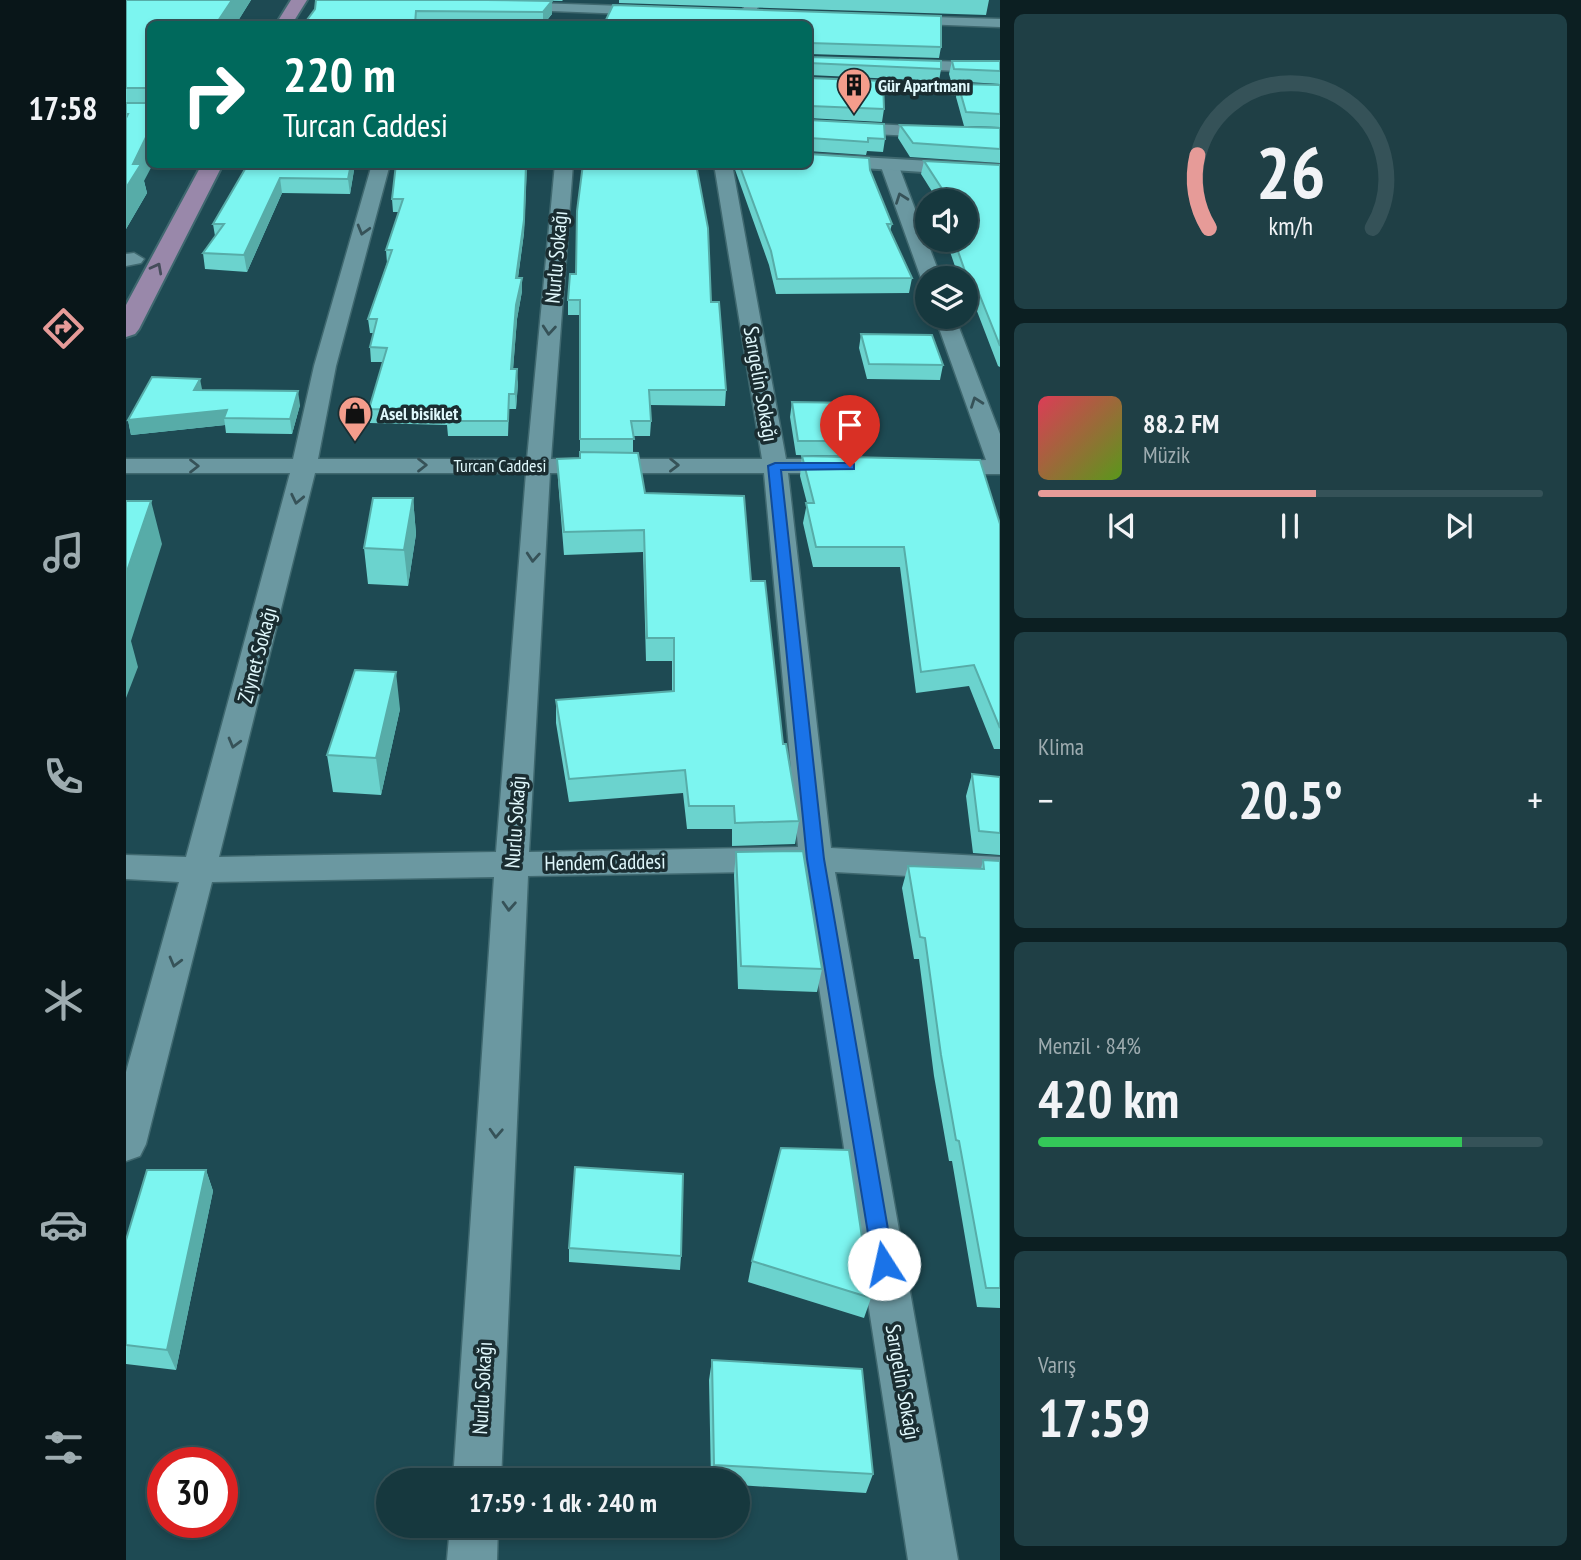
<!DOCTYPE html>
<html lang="tr">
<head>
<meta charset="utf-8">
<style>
	:root { --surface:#16383e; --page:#1f3f45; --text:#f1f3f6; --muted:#9eacb0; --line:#355258; --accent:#e69b98 }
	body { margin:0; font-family:"PT Sans Narrow",sans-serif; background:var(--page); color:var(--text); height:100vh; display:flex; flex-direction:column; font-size:26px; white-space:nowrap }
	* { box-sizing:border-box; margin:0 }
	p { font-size:23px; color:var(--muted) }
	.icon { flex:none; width:38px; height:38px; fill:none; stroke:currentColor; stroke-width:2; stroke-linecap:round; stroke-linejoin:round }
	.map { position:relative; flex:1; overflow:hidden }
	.side { display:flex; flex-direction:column; gap:14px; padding:14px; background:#0c1f22; width:581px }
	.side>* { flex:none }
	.banner { position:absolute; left:21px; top:21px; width:665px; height:147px; border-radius:10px; box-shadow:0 4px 10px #0003,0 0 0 2px var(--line); background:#00695c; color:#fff; overflow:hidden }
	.fabs { position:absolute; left:789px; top:189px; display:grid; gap:14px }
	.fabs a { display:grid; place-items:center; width:63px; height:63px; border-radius:50%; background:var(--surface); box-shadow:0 4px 10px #0003,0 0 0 2px var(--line); font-size:35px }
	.speed { position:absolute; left:21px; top:1447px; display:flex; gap:14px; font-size:35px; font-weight:700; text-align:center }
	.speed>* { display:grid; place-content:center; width:91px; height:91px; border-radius:50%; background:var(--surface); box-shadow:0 4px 10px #0003,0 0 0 2px var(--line); line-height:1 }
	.speed .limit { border:10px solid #d22; background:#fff; color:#111 }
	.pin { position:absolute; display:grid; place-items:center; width:60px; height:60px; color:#fff; margin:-72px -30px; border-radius:50% 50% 50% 0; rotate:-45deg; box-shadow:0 0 7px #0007 }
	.pin .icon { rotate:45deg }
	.me { position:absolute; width:77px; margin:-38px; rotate:350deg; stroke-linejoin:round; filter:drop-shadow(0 0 5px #0008) }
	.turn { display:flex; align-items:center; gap:24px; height:147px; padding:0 21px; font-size:32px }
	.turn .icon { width:91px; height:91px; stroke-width:2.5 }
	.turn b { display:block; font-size:49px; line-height:60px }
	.big { font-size:52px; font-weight:700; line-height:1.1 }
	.side .tile { flex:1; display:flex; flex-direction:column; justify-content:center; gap:10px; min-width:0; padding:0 24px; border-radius:10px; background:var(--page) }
	.side .dial { align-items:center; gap:0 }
	.dial svg { height:182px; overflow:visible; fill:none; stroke:var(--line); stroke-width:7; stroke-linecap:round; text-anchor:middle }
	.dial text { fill:var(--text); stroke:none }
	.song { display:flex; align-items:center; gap:21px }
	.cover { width:84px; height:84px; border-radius:10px; background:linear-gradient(135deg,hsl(350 70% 55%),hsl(90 70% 35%)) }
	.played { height:7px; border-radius:4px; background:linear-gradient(90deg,var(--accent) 55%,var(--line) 55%) }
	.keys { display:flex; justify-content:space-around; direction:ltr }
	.heat { display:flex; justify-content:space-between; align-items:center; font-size:38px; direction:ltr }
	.charge { height:10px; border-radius:5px; background:linear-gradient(90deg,#34c759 84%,var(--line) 0) }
	.trip { position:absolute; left:250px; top:1468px; width:374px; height:70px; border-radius:35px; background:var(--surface); box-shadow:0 4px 10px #0003,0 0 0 2px var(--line); font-weight:700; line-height:70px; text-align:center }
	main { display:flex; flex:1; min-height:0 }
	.dock { display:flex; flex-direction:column; width:126px; justify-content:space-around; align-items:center; background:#091619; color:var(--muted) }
	.dock .icon { width:49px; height:49px }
	.dock .active { color:var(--accent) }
	.dock b { font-size:32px; color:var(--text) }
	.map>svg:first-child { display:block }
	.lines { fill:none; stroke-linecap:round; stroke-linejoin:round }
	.minor-casing { stroke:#3f686f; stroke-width:3 }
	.tertiary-casing { stroke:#3f686f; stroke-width:4 }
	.primary-casing { stroke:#3f686f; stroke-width:4 }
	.minor { fill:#6b98a1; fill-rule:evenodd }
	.tertiary { fill:#6b98a1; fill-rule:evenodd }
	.primary { fill:#98a; fill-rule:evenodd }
	.wall { fill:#6bd3ce }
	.shaded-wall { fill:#57aca8 }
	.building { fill:#7cf5f0; stroke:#57aca8; stroke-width:2 }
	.oneway { stroke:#365258 }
	.oneway2 { stroke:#464d5b }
	.route { fill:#1a73e8; stroke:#114b97; stroke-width:2 }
	.labels { text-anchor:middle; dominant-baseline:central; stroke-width:7; stroke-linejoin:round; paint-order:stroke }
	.far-poi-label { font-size:18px; font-weight:bold; fill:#e0f8fc; stroke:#1a2d31; text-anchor:start }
	.far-street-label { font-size:18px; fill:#e0f8fc; stroke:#1a2d31 }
	.street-label { font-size:21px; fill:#e0f8fc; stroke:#1a2d31 }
</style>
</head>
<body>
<main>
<nav class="dock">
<b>17:58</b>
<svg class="icon active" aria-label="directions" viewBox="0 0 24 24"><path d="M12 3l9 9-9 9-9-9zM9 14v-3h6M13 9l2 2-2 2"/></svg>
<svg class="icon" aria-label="music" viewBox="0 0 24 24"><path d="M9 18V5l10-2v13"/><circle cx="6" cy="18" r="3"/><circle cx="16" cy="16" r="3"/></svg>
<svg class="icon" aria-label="phone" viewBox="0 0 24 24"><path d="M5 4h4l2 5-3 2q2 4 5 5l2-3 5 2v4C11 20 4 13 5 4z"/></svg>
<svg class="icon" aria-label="climate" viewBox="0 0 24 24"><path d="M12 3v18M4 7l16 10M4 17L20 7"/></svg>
<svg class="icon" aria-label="car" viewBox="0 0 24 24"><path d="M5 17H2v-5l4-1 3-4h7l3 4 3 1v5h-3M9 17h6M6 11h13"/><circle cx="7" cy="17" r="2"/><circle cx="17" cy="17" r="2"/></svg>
<svg class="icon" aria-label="filters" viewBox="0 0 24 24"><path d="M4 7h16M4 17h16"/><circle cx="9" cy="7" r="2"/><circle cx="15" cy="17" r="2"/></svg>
</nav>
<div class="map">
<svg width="874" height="1560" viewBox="0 0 874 1560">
	<rect width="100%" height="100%" fill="#1e4a53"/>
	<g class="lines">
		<g class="minor-casing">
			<path id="minor" d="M 622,0 L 636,0 L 628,14 L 627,24 L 613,24 L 614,14 Z
				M 382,2 L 526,7 L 533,11 L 526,15 L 377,9 L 377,3 Z
				M 774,16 L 874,19 L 874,27 L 769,23 L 769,17 Z
				M 774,60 L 874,63 L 874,73 L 769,68 L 766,65 L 769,62 Z
				M 682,78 L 874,86 L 874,96 L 682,88 Z
				M 682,121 L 874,130 L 874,140 L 682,131 Z
				M 763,159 L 772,164 L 815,278 L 802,278 L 802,283 L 795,278 L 754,164 Z
				M 246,164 L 264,164 L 210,366 L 192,459 L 401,459 L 429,164 L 447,164 L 425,459 L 636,459 L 588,164 L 606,164 L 660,459 L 716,459 L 725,461 L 728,466 L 725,471 L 716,473 L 662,473 L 705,848 L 874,857 L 874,881 L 709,872 L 832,1560 L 782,1560 L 675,871 L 402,876 L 375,1480 L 327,1480 L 368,877 L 86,882 L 20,1144 L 14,1156 L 0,1161 L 0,1072 L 53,882 L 0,879 L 0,855 L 60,857 L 164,473 L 0,473 L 0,459 L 167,459 L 188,366 ZM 189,473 L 400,473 L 370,852 L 93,857 ZM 424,473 L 638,473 L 672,847 L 403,852 Z
				M 8,253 L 18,259 L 15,263 L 0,266 L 0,254 Z
				M 809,317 L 829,317 L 874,434 L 874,474 L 813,474 L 804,472 L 801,467 L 804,462 L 860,460 Z
				M 324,1526 L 372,1526 L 371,1560 L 321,1560 Z"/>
		</g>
		<g class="tertiary-casing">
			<path id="tertiary" d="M 682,154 L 874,165 L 874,177 L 675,164 L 682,164 Z"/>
		</g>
		<g class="primary-casing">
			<path id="primary" d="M 165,0 L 181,0 L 166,24 L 150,24 Z
				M 76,164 L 97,164 L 13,329 L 9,334 L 0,337 L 0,305 Z"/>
		</g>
		<use href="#minor" class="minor"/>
		<use href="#tertiary" class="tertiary"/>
		<use href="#primary" class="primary"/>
	</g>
	<path class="wall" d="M 0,0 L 125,0 L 110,24 L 24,24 L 18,181 L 21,193 L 0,229 Z
		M 360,0 L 426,14 L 418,24 L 178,24 Z
		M 386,0 L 437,0 L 436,1 Z
		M 493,0 L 863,0 L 860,15 L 493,3 Z
		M 682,24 L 815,47 L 813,58 L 683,54 L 683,57 L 815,69 L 813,81 L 683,75 L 683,78 L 758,109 L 756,122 L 682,118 Z
		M 826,61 L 874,61 L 874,84 L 825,81 L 823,74 Z
		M 832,84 L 874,85 L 874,127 L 838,126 L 830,97 Z
		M 682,120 L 759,139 L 757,152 L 741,151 L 740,155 L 682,151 Z
		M 774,125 L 874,128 L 874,163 L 784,157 L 772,138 Z
		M 798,161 L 874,165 L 874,367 L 872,366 L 849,306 L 843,306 L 840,299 L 840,278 L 833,278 L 820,240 L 840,240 L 840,201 L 812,201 L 795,174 Z
		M 122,164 L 229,164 L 224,194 L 156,193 L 121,272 L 79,269 L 77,253 L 89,236 L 87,224 Z
		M 270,164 L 401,164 L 398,233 L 392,278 L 396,291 L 391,319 L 387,369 L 392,383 L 390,409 L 383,409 L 382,436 L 322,436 L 321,425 L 244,423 L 243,409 L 257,362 L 245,362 L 244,347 L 248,333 L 244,333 L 242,319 L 261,263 L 260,250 L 273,212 L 267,212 L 266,199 Z
		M 607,164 L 682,164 L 744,170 L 766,224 L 764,231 L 786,278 L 783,293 L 650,294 L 643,265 Z
		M 450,274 L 585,302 L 600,390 L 599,406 L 524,405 L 525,421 L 524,436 L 507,436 L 507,453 L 519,493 L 625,581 L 673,821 L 669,844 L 606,846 L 606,829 L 561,829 L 557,793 L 443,802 L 430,723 L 430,700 L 546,691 L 546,661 L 520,661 L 517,552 L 438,555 L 432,480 L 431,459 L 454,458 L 454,315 L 442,315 L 442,300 Z
		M 735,334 L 817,365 L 814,380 L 741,379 L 733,348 Z
		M 76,390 L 174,405 L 166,434 L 100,433 L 99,425 L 5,435 L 2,420 Z
		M 666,402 L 739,441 L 736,456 L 670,455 L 664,417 Z
		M 676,456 L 874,524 L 874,749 L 868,749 L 843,686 L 790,693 L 774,567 L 687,567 L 677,523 L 681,503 L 674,476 Z
		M 287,498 L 290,534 L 282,586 L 242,584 L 238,548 Z
		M 274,709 L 255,795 L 207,792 L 201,755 Z
		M 846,774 L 874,777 L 874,855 L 847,853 L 840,796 Z
		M 610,852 L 696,969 L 691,992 L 612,989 L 608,875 Z
		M 857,860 L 874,861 L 874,1308 L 851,1307 L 826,1161 L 823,1161 L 808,1076 L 793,959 L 788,959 L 776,888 L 782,866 L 855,869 Z
		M 80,1170 L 87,1191 L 50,1370 L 0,1364 L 0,1240 Z
		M 443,1248 L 555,1256 L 554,1270 L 443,1262 Z
		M 626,1261 L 745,1298 L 738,1318 L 622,1282 Z
		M 586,1360 L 747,1474 L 740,1493 L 612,1485 L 612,1480 L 585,1480 L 583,1380 Z"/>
	<path class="shaded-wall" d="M 106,0 L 125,0 L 110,24 L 90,24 Z
		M 426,1 L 426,14 L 417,24 L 417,12 Z
		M 24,129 L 24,164 L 27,164 L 18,181 L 21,193 L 0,229 L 0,188 L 7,164 Z
		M 225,164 L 229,164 L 224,194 L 222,179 Z
		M 400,164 L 398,233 L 390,291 L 390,278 Z
		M 154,178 L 156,193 L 121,272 L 118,255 Z
		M 396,278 L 396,291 L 391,319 L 386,383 L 385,369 L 390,305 Z
		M 391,369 L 392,383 L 390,409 L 389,394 Z
		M 74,379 L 77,394 L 68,390 Z
		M 172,391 L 174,405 L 166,434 L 164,419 Z
		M 101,410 L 98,418 L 99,425 L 5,435 L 2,420 Z
		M 287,498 L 290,534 L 282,586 L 278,550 Z
		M 25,501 L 36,544 L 5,641 L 12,667 L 0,698 L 0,574 Z
		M 270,672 L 274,709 L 255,795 L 250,758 Z
		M 80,1170 L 87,1191 L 50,1370 L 41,1350 Z"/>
	<path class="building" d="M 0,0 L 106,0 L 90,24 L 24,24 L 24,129 L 7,164 L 15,164 L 0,188 L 0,118 L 2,114 L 0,114 L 0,103 L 20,103 L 21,88 L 0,88 Z
		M 190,0 L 360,0 L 426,1 L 417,12 L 290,11 L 289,24 L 178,24 L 189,9 Z
		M 487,5 L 815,16 L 815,47 L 683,43 L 682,43 L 682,24 L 478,24 Z
		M 682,53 L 683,57 L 815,61 L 815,69 L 683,63 L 682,64 Z
		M 826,61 L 874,61 L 874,71 L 828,69 Z
		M 682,74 L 683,78 L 757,81 L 758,109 L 684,106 L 682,107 Z
		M 832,84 L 874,85 L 874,114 L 840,112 Z
		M 682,120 L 758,124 L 759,139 L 742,138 L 742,142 L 684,138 L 682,143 Z
		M 774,125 L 874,128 L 874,149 L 787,143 Z
		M 682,154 L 743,158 L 744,170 L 766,224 L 761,224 L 786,278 L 651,279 L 645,251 L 613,164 L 682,164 Z
		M 798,161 L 874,165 L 874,346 L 852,291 L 846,291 L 828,240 L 840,240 L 840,201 L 824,201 Z
		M 122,164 L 225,164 L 222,179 L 154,178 L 118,255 L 77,253 L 98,224 L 87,224 Z
		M 270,164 L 400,164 L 398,220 L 390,278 L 396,278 L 390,305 L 385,369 L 391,369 L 389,394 L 383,394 L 382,421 L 321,421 L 322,411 L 243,409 L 261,348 L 244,347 L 251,319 L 242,319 L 266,250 L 260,250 L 277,199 L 266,199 Z
		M 457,164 L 570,164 L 582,228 L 585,302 L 593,302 L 600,390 L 523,390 L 525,421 L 505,421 L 508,439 L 454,439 L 454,300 L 442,300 L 444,274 L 450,274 L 451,211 Z
		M 735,334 L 806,335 L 817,365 L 743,364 Z
		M 26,377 L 74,379 L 68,390 L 172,391 L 164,419 L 98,418 L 101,410 L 2,420 Z
		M 666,402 L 730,403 L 739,441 L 672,441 Z
		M 454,452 L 512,453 L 519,493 L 618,496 L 625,581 L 639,581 L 657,744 L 660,744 L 673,821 L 609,823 L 608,806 L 563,806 L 559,770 L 443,779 L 430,700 L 548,691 L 548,638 L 521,638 L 518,530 L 438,532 L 431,459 L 454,458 Z
		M 676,456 L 854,460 L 874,524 L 874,728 L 848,665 L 795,672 L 778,547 L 690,547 L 680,503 L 688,503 Z
		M 247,498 L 287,498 L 278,550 L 238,548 Z
		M 0,501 L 25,501 L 0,574 Z
		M 229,670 L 270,672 L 250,758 L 201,755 Z
		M 846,774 L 874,777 L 874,833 L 853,831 Z
		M 677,851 L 696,969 L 615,966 L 610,852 Z
		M 857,860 L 874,861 L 874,1288 L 860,1288 L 833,1141 L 830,1140 L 815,1055 L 799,938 L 794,937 L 782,866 L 858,869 Z
		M 655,1148 L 723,1150 L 745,1298 L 626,1261 Z
		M 449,1167 L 557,1174 L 555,1256 L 443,1248 Z
		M 21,1170 L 80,1170 L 41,1350 L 0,1345 L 0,1240 Z
		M 586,1360 L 736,1369 L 747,1474 L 588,1465 Z"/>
	<defs><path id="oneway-chevron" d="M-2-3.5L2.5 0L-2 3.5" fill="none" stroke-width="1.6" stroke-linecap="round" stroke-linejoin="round" transform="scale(1.75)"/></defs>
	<g class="oneway">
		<use href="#oneway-chevron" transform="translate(775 198) rotate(-110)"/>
		<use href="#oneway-chevron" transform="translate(237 230) rotate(106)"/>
		<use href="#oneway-chevron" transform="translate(423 330) rotate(95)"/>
		<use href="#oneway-chevron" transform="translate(850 402) rotate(-110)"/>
		<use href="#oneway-chevron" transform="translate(296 465)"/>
		<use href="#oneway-chevron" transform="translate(548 465) rotate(1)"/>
		<use href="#oneway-chevron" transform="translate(68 466)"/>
		<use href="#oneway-chevron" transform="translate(171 499) rotate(102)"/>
		<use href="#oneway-chevron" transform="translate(407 557) rotate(94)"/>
		<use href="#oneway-chevron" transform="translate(108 743) rotate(105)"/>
		<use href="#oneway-chevron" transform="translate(383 906) rotate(93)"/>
		<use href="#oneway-chevron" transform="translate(49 962) rotate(105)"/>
		<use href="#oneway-chevron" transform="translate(370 1133) rotate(93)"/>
	</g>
	<use class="oneway2" href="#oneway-chevron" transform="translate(31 268) rotate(-62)"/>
	<path class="route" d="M 724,463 L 728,464 L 728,469 L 655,470 L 698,859 L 768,1264 L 765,1271 L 758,1274 L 750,1271 L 747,1264 L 681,859 L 642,466 L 649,463 Z"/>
	<defs>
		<g id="building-pin" transform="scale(1.75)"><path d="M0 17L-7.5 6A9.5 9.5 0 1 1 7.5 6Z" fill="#f49d8c" stroke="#1a2d31"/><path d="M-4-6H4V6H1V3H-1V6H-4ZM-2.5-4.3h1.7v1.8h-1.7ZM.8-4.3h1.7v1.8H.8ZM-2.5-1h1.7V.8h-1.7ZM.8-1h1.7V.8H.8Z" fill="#111"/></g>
		<g id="shop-pin" transform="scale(1.75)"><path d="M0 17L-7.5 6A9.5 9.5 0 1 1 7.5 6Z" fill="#f49d8c" stroke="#1a2d31"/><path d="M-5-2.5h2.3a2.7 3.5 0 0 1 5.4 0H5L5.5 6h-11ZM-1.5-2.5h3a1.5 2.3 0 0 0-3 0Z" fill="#111"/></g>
	</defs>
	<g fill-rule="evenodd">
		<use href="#building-pin" x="728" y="85"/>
		<use href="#shop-pin" x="229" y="413"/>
	</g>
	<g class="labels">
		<g class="far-poi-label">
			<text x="752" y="85">Gür Apartmanı</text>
			<text x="254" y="413">Asel bisiklet</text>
		</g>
		<g class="far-street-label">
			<text x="374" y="465">Turcan Caddesi</text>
		</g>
		<g class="street-label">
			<text transform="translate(430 257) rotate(-85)">Nurlu Sokağı</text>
			<text transform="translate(635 384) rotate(80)">Sarıgelin Sokağı</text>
			<text transform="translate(131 655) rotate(-75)">Ziynet Sokağı</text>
			<text transform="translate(389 822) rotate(-86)">Nurlu Sokağı</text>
			<text transform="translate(479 862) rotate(-1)">Hendem Caddesi</text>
			<text transform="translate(777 1382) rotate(80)">Sarıgelin Sokağı</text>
			<text transform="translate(356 1388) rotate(-87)">Nurlu Sokağı</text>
		</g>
	</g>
</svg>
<div class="fabs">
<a><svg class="icon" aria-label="sound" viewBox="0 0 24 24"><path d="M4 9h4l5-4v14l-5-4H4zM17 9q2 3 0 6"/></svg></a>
<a><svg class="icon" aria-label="layers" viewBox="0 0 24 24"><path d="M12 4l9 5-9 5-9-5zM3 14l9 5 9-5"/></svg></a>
</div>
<div class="speed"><div class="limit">30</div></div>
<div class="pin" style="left:724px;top:467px;background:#d93025"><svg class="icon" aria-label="arrive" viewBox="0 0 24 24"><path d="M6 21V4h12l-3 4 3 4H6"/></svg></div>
<svg class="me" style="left:758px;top:1264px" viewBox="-20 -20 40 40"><circle r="19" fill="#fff"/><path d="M0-13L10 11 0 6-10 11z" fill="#1a73e8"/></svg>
<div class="trip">17:59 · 1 dk · 240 m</div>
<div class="banner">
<div class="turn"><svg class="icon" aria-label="right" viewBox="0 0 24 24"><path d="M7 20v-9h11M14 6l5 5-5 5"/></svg><div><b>220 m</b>Turcan Caddesi</div></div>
</div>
</div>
<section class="side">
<div class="tile dial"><svg viewBox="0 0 100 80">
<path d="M14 69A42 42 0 1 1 86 69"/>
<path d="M14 69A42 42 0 0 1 9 37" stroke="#e69b98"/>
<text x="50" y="56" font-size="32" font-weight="700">26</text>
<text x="50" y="72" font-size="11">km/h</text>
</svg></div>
<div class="tile">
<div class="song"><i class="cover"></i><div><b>88.2 FM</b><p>Müzik</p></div></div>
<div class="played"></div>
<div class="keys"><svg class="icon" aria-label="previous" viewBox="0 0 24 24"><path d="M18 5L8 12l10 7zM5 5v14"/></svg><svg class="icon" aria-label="pause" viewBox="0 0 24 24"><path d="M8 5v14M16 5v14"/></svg><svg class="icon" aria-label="next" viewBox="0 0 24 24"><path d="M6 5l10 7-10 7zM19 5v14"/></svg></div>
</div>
<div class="tile"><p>Klima</p>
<div class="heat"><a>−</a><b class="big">20.5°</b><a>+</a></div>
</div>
<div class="tile"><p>Menzil · 84%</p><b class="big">420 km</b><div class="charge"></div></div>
<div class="tile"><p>Varış</p><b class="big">17:59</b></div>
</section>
</main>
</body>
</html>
